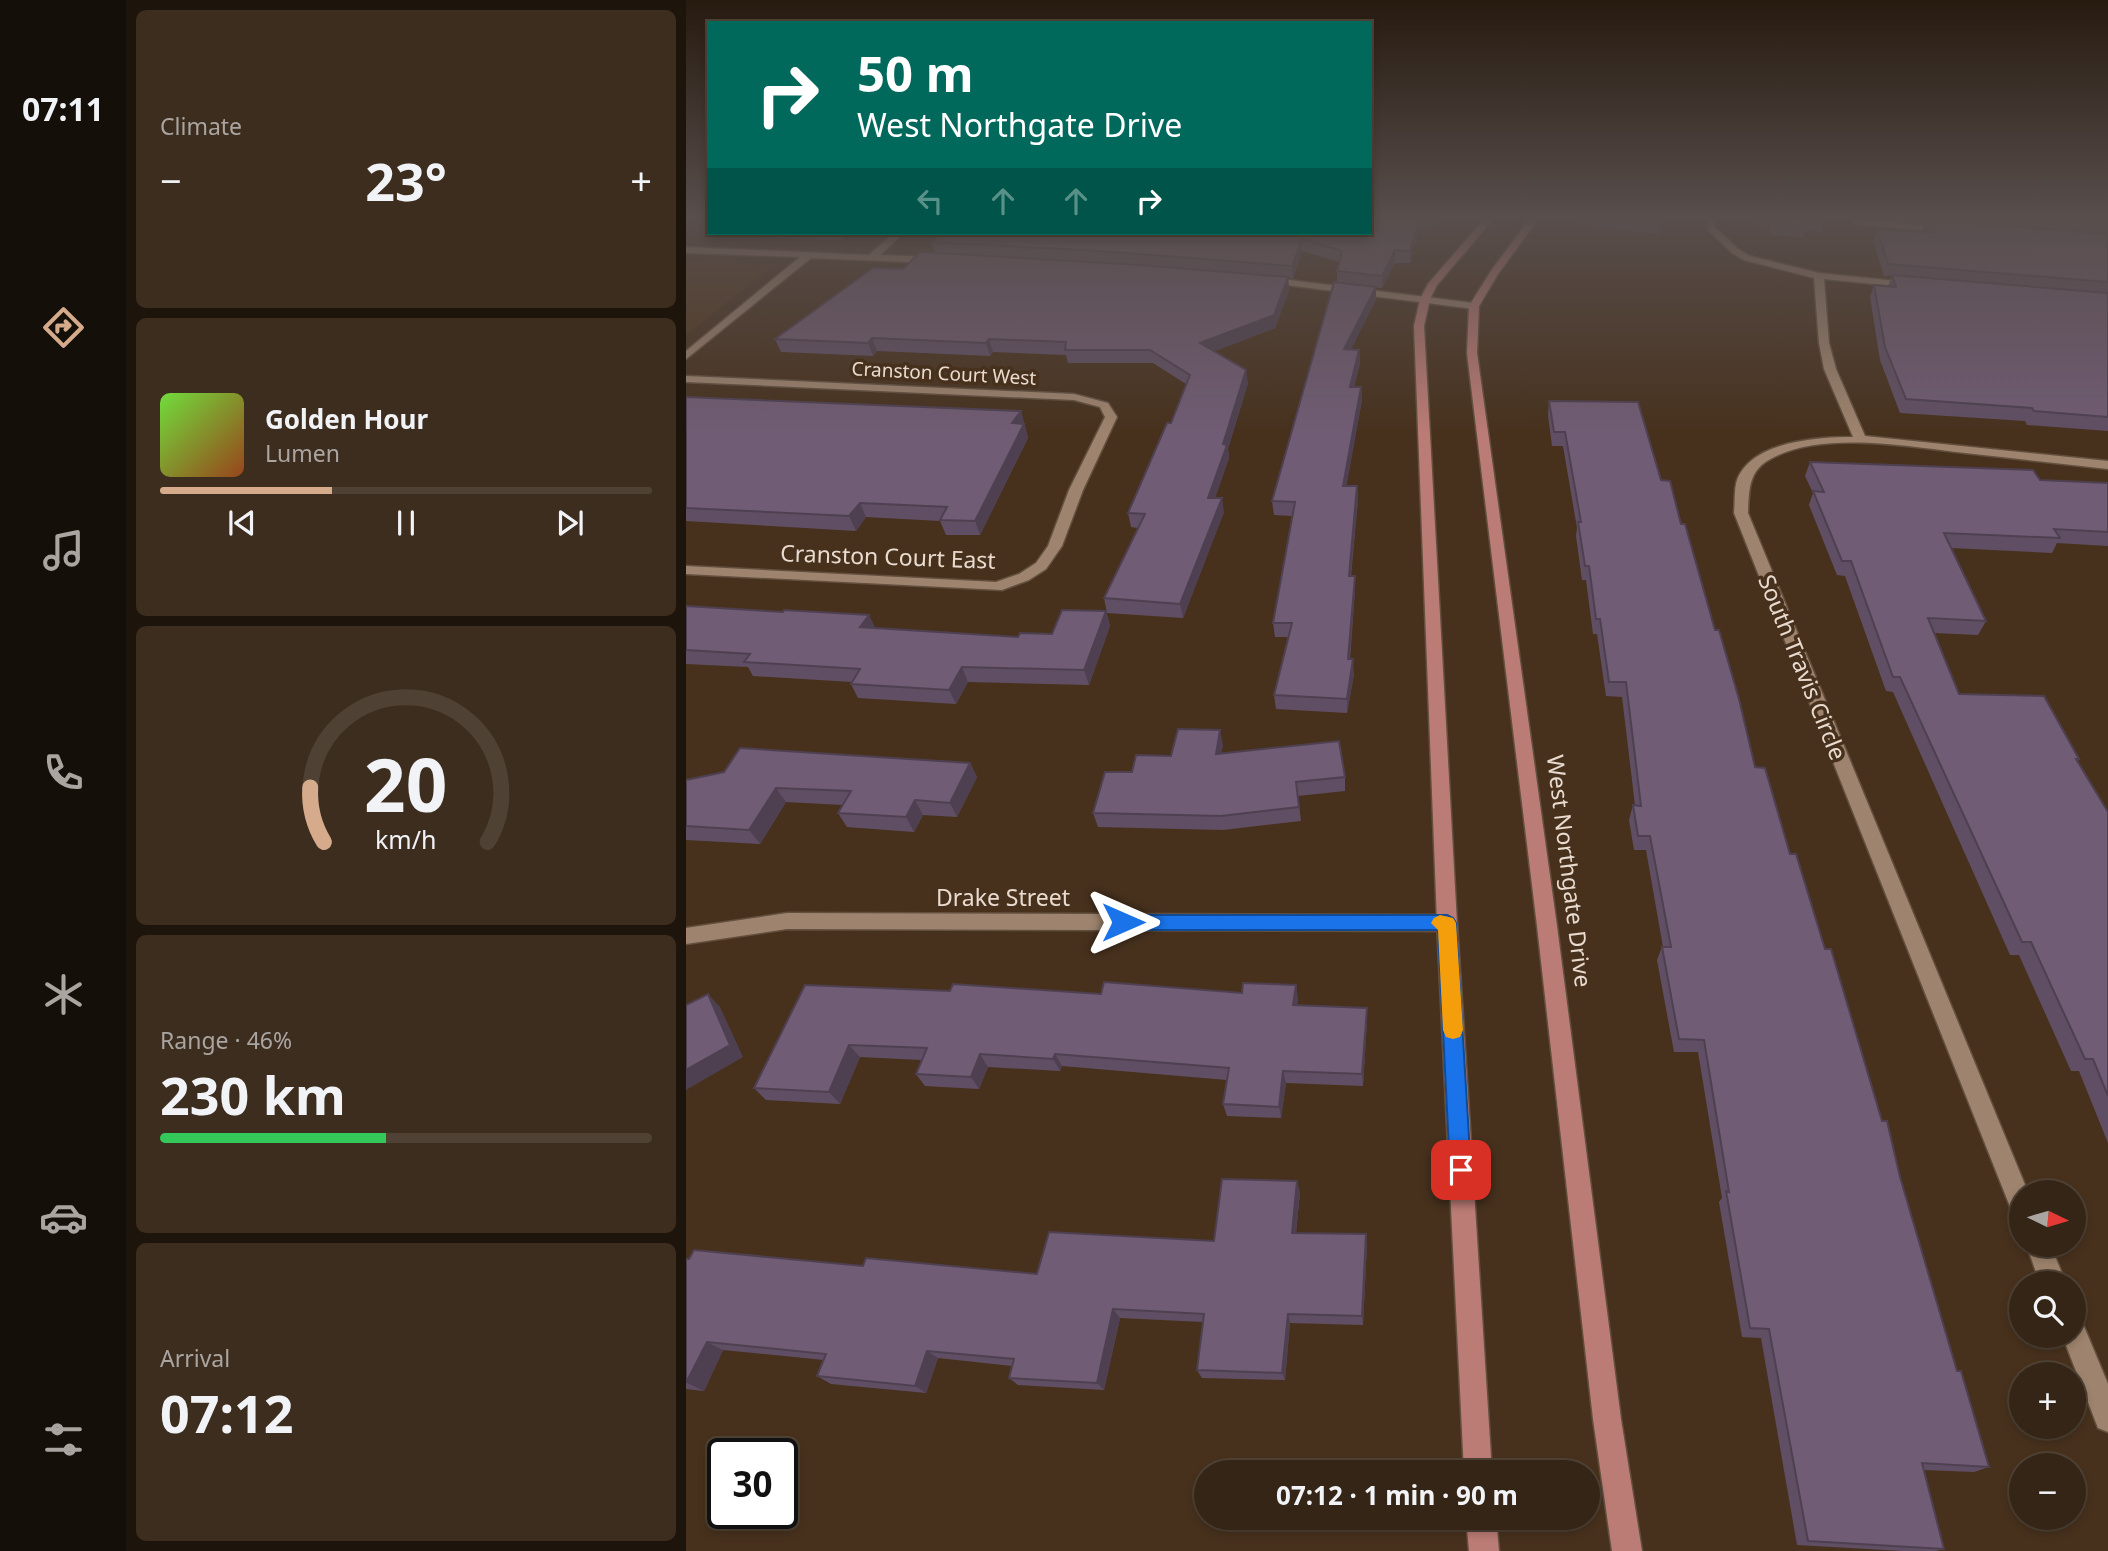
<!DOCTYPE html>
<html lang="en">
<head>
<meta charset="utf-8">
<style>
	:root { --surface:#352516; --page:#3d2d1f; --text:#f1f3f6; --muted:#aaa5a1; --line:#4f4235; --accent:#d6ab8b }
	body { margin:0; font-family:"Noto Sans",sans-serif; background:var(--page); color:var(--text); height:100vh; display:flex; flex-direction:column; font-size:26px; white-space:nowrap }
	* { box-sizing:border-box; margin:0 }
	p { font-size:23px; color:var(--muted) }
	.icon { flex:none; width:38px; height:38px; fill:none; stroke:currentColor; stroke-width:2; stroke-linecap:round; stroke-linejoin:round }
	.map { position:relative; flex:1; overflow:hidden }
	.side { display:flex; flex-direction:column; gap:10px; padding:10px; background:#1d140c; width:560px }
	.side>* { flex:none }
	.banner { position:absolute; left:21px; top:21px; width:665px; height:214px; border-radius:0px; box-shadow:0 4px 10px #0003,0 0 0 2px var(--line); background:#00695c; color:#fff; overflow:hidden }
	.needle { width:46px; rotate:95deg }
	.buttons { position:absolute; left:1323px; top:1180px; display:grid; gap:14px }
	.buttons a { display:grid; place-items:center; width:77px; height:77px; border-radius:50%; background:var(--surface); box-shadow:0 4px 10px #0003,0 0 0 2px var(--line); font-size:35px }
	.speed { position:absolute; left:21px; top:1438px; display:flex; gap:14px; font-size:35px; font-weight:700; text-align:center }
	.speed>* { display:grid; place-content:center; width:91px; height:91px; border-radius:50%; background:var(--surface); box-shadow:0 4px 10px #0003,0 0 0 2px var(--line); line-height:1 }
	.speed .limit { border:4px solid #111; border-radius:10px; background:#fff; color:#111 }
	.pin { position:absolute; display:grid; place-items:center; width:60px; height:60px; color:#fff; margin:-30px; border-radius:14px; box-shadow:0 4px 10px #0006 }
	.me { position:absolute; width:77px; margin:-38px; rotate:90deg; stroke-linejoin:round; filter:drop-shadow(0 0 5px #0008) }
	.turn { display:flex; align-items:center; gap:24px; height:147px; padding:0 35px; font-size:32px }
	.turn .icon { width:91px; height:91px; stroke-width:2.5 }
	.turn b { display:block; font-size:49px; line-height:60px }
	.lanes { display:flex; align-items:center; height:66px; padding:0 35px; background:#0003; justify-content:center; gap:35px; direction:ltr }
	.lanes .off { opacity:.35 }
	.big { font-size:52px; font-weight:700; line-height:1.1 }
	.side .widget { flex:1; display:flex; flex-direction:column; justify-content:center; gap:10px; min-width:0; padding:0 24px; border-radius:10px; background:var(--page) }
	.side .dial { align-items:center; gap:0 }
	.dial svg { height:182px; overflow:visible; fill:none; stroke:var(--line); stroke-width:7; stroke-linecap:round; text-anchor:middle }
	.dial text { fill:var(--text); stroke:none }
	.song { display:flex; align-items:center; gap:21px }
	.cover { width:84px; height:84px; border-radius:10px; background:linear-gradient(135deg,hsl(100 70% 55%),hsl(20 70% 35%)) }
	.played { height:7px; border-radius:4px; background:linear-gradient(90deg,var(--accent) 35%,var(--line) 35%) }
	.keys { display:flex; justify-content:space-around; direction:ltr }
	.heat { display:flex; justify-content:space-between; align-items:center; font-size:38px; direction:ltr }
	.charge { height:10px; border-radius:5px; background:linear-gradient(90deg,#34c759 46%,var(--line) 0) }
	.trip { position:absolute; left:508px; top:1460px; width:406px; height:70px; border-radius:35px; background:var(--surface); box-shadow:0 4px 10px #0003,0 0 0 2px var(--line); font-weight:700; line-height:70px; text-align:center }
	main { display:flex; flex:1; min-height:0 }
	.tab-bar { display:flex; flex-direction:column; width:126px; justify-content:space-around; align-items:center; background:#150f09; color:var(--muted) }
	.tab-bar .icon { width:49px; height:49px }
	.tab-bar .selected { color:var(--accent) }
	.tab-bar b { font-size:32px; color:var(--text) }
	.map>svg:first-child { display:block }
	.built { fill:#51361c }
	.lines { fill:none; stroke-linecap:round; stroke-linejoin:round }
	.minor-casing { stroke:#624f3e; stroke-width:3 }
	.major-casing { stroke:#624f3e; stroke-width:3 }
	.minor { fill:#9e846e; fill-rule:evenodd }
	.major { fill:#bb7c75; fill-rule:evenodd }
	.wall { fill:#604f64 }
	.shaded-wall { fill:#4e4051 }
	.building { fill:#705c74; stroke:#4e4051; stroke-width:2 }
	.route { fill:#1a73e8; stroke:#114b97; stroke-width:2 }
	.slow { fill:#f59e0b }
	.labels { text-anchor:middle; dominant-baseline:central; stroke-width:7; stroke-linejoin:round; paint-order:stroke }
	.far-street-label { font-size:19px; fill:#e9dbcf; stroke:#47311d }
	.street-label { font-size:23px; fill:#e9dbcf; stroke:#47311d }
</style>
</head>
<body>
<main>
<nav class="tab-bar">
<b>07:11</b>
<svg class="icon selected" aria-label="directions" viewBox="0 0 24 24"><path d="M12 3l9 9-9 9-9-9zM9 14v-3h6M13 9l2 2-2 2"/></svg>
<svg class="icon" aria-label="music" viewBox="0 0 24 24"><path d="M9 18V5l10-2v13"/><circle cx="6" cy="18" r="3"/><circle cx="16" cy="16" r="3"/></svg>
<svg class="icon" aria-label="phone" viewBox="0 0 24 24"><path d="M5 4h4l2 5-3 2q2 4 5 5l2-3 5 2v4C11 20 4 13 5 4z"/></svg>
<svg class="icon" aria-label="climate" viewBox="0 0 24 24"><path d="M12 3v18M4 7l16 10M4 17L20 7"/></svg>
<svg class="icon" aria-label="car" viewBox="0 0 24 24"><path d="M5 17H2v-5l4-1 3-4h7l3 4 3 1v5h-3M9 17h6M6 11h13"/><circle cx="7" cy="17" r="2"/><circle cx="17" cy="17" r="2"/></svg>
<svg class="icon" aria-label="filters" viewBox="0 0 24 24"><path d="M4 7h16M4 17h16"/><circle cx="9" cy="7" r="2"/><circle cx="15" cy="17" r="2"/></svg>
</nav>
<section class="side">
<div class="widget"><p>Climate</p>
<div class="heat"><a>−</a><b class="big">23°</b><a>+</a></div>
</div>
<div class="widget">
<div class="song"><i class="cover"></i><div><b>Golden Hour</b><p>Lumen</p></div></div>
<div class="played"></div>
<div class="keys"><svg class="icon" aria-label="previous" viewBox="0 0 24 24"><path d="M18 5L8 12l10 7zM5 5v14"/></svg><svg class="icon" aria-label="pause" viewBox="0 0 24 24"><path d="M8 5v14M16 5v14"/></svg><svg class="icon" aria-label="next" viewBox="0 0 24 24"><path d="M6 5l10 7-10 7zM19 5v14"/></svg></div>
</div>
<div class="widget dial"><svg viewBox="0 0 100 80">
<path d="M14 69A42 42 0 1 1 86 69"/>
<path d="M14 69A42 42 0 0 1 8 45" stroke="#d6ab8b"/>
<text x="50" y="56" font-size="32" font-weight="700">20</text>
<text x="50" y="72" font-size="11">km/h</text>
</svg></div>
<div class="widget"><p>Range · 46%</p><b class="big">230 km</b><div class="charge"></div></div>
<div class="widget"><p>Arrival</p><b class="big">07:12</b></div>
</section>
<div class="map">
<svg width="1422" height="1551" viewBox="0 0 1422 1551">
	<rect width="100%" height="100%" fill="#47311d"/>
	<path class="built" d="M 0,262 L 88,265 L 0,335 Z"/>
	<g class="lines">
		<g class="minor-casing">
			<path id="minor" d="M 1021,217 L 1029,217 L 1029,227 L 1052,249 L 1064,256 L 1133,273 L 1230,283 L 1232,285 L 1227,288 L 1138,279 L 1143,343 L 1150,369 L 1179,436 L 1422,461 L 1422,469 C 1377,464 1333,459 1288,454 C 1229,448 1134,428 1081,461 C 1062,473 1063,493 1062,513 L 1342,1192 L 1335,1192 L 1335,1216 L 1326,1213 L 1323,1204 L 1048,513 C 1049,503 1048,489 1051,480 C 1066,441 1132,437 1167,437 L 1138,369 L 1133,343 L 1128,278 L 1058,260 L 1046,253 L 1022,230 Z
				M 1167,219 L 1261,227 L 1265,230 L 1261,233 L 1170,224 L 1167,223 Z
				M 208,233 L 218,233 L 194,255 L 248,257 L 253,260 L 248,263 L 125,258 L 0,359 L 0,351 L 114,257 L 0,253 L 0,247 L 183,255 Z
				M 580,277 L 788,303 L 793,306 L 788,309 L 577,282 L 577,278 Z
				M 0,376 L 388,394 L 422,403 L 431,417 L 397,490 L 376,546 L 360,569 L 343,580 L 316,590 L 0,574 L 0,566 L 310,582 L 333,574 L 350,563 L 362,546 L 383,490 L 419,417 L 414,407 L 388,400 L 0,382 Z
				M 101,913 L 761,915 L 768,917 L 771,923 L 768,929 L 761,931 L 101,929 L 0,944 L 0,928 Z
				M 1340,1244 L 1364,1244 L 1380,1283 L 1354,1283 Z
				M 1388,1320 L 1397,1324 L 1422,1384 L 1422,1432 L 1412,1428 L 1376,1335 L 1388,1335 Z"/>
		</g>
		<g class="major-casing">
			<path id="major" d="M 800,217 L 809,217 L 751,285 L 744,299 L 738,326 L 771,923 L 806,1472 L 778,1472 L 751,923 L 728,326 L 734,299 L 742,284 Z
				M 845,217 L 854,217 L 812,274 L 793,306 L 791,353 L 871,926 L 935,1419 L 956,1551 L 926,1551 L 907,1419 L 851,926 L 781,353 L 783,306 L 805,271 Z
				M 780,1517 L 810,1517 L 813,1551 L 783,1551 Z"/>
		</g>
		<use href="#minor" class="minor"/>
		<use href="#major" class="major"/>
	</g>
	<path class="wall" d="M 684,217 L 755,217 L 745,228 L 734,226 L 724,263 L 709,263 L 696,288 L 690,288 L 690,299 L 665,349 L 673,350 L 674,363 L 668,387 L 675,387 L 676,400 L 660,486 L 671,486 L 672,500 L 665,576 L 669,576 L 669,590 L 664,659 L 668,674 L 661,713 L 590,709 L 588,695 L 602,637 L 589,637 L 587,623 L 606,516 L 588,515 L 586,501 L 651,282 L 651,271 L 653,262 L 616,251 L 607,279 L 602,278 L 603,290 L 589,328 L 529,351 L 562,383 L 542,449 L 543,458 L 529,498 L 538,512 L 497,618 L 421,613 L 418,598 L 452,528 L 445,527 L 442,513 L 485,423 L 500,384 L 467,363 L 382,363 L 380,355 L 307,352 L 304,356 L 191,351 L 187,356 L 95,352 L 89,339 L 217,269 L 249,253 L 245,242 Z
		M 898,217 L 979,217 L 972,234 L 897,225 Z
		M 1072,217 L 1139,217 L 1135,232 L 1120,230 L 1117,238 L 1084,235 L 1086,226 L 1071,224 Z
		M 1225,217 L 1422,217 L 1422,431 L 1341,425 L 1339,421 L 1214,413 L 1194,360 L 1184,297 L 1188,285 L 1202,286 L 1206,276 L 1198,276 L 1187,241 L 1191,229 L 1237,232 L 1236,231 L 1240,221 L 1227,220 Z
		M 24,233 L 166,233 L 156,241 L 26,235 Z
		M 0,397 L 335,411 L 342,438 L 294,535 L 260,535 L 254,521 L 180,517 L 170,531 L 0,521 Z
		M 863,401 L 975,480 L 995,524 L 1029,630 L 1069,767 L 1104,854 L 1139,949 L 1196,1121 L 1214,1177 L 1271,1371 L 1303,1467 L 1288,1472 L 1238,1470 L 1258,1549 L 1250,1551 L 1217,1551 L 1111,1545 L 1075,1338 L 1056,1337 L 1033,1202 L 1036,1198 L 1012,1052 L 988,1052 L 971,960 L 976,947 L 977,947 L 960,850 L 948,850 L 943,820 L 947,805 L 949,805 L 936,697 L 920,696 L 911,634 L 907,634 L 900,580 L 896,580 L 890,536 L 891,528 L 877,446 L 866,446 L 862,415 Z
		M 1124,462 L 1354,480 L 1422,483 L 1422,546 L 1371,543 L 1366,553 L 1265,548 L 1300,621 L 1292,635 L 1248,633 L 1273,694 L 1393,759 L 1392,761 L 1422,812 L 1422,1143 L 1393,1071 L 1385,1071 L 1333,955 L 1324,955 L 1207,692 L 1200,691 L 1159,576 L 1151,575 L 1123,505 L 1127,493 L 1119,476 Z
		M 0,606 L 190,628 L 332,637 L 366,634 L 420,611 L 424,626 L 403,685 L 282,682 L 270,704 L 172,698 L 165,684 L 166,682 L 67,676 L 62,667 L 0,664 Z
		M 537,745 L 535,753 L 659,777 L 659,791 L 612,796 L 615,821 L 537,830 L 412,827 L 407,813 L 446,772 L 485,756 Z
		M 284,763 L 291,777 L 271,817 L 237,815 L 228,832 L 161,827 L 152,813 L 157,805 L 100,802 L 74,844 L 0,840 L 0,780 Z
		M 264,991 L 612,998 L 611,1005 L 681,1008 L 681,1020 L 677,1086 L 600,1083 L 595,1118 L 541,1116 L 537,1104 L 541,1080 L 376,1066 L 374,1071 L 302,1067 L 293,1089 L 239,1086 L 230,1074 L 236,1060 L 174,1057 L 154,1104 L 80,1100 L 68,1088 Z
		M 614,1192 L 610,1233 L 681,1244 L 677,1325 L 604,1323 L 599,1380 L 516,1378 L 511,1370 L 517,1322 L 434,1318 L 418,1390 L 332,1385 L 323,1378 L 326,1366 L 252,1358 L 240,1393 L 145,1384 L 131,1376 L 138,1360 L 37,1350 L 18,1391 L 0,1389 L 0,1259 L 351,1274 L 528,1241 Z"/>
	<path class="shaded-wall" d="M 734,217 L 734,226 L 724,263 L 724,251 Z
		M 745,217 L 755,217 L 745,228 Z
		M 976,217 L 979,217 L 972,234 L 974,222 Z
		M 153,233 L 166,233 L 156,241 Z
		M 616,239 L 616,251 L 607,279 L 606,266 Z
		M 709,250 L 709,263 L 696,288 L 696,276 Z
		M 602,277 L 603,290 L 589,328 L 516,356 L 514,343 Z
		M 690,287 L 690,299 L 659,362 L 658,349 Z
		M 186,338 L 191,351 L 187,356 L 182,343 Z
		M 303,339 L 307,352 L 304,356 L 300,343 Z
		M 673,350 L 674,363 L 665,400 L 664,387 Z
		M 560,370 L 562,383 L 542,449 L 543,458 L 524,512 L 522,498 L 537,444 Z
		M 675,387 L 676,400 L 658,500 L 657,486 Z
		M 335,411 L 342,438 L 294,535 L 289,521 L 326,423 Z
		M 671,486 L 672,500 L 663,590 L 663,576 Z
		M 536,498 L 538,512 L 497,618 L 494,604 Z
		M 174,503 L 180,517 L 170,531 L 163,516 Z
		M 669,576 L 669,590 L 662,674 L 662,659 Z
		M 420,611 L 424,626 L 403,685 L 398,670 Z
		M 183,615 L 190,629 L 174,627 Z
		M 667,659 L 668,674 L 661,713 L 661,699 Z
		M 276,667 L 282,682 L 270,704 L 263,690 Z
		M 534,730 L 537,745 L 532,768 L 530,754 Z
		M 284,763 L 291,777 L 271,817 L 264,803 Z
		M 90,788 L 100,802 L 74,844 L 63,830 Z
		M 229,800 L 237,815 L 228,832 L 220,817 Z
		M 610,985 L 612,998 L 609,1018 L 607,1005 Z
		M 22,994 L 34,1007 L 57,1057 L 0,1090 L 0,1070 Z
		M 681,1008 L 681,1020 L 677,1086 L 676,1074 Z
		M 163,1045 L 174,1057 L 154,1104 L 143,1092 Z
		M 294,1054 L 302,1067 L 293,1089 L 285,1077 Z
		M 369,1054 L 376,1066 L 374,1071 L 367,1059 Z
		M 597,1071 L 600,1083 L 595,1118 L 593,1107 Z
		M 611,1181 L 614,1192 L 609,1243 L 606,1233 Z
		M 680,1234 L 681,1244 L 677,1325 L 676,1316 Z
		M 427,1309 L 434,1318 L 418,1390 L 411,1383 Z
		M 602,1314 L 604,1323 L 599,1380 L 596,1373 Z
		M 21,1342 L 37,1350 L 18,1391 L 1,1383 Z
		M 241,1351 L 252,1358 L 240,1393 L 229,1386 Z"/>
	<path class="building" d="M 684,217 L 734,217 L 724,251 L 709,250 L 696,276 L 651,271 L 656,251 L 616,239 L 606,266 L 415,251 L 245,242 L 254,233 L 684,233 Z
		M 932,217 L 976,217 L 974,222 Z
		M 1088,217 L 1139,217 L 1139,220 L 1121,218 L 1121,227 L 1087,223 Z
		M 1340,217 L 1422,217 L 1422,224 Z
		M 1240,220 L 1422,234 L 1422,282 L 1202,264 L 1191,229 L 1251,233 Z
		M 234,252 L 455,265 L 602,277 L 588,315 L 514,343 L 560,370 L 537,444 L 541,445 L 522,498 L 536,498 L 494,604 L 418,598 L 459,514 L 442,513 L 481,423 L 485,423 L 504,375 L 464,350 L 379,350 L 380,342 L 303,339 L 300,343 L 186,338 L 182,343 L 89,339 L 187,268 L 217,269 Z
		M 1206,275 L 1422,293 L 1422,417 L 1348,411 L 1346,408 L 1220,399 L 1199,347 L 1188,285 L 1210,287 Z
		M 648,282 L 690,287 L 658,349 L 673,350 L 664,387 L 675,387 L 657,486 L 671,486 L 663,576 L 669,576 L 662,659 L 667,659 L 661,699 L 588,695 L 606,623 L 587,623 L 609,502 L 586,501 Z
		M 0,397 L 335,411 L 326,423 L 338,424 L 289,521 L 254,520 L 261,507 L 174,503 L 163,516 L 0,508 Z
		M 863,401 L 952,402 L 975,480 L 984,481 L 995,524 L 999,524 L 1029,630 L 1033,630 L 1053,699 L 1069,767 L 1079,768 L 1104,854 L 1110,854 L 1139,949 L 1145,949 L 1196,1121 L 1201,1121 L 1214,1177 L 1271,1371 L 1275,1371 L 1303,1467 L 1236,1463 L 1258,1549 L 1122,1541 L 1083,1329 L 1064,1328 L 1040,1191 L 1043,1192 L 1018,1040 L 993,1039 L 976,947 L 985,947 L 964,836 L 952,836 L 947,805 L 955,806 L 940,682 L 923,682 L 914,619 L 910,619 L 903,566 L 899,566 L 892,522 L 895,522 L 879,432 L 868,432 Z
		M 1124,462 L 1347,470 L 1354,480 L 1422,483 L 1422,532 L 1368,529 L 1374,538 L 1258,533 L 1300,621 L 1242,618 L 1273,694 L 1358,696 L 1393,759 L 1390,759 L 1422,812 L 1422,1096 L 1407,1059 L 1399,1059 L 1345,942 L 1336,942 L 1214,677 L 1207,677 L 1165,561 L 1156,561 L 1127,491 L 1138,492 Z
		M 0,606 L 97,612 L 98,610 L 183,615 L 174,627 L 332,637 L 334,633 L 366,634 L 376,610 L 420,611 L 398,670 L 276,667 L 263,690 L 165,684 L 174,669 L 58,662 L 64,654 L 0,650 Z
		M 492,729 L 534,730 L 530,754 L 653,741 L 659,777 L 610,782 L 613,807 L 535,816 L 407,813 L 419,772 L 446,772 L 450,755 L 485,756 Z
		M 54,748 L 284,763 L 264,803 L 229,800 L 220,817 L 152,813 L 165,791 L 90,788 L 63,830 L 0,826 L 0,780 L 38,772 Z
		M 418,982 L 556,993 L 557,983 L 610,985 L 607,1005 L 681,1008 L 676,1074 L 597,1071 L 593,1107 L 537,1104 L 543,1068 L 369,1054 L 367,1059 L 294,1054 L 285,1077 L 230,1074 L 241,1048 L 163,1045 L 143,1092 L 68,1088 L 119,985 L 264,991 L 267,984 L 415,994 Z
		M 22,994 L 44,1045 L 0,1070 L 0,1005 Z
		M 536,1179 L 611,1181 L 606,1233 L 680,1234 L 676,1316 L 602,1314 L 596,1373 L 511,1370 L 518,1314 L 427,1309 L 411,1383 L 323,1378 L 328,1359 L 241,1351 L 229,1386 L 131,1376 L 140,1354 L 21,1342 L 0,1383 L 0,1259 L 3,1259 L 8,1250 L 177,1266 L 180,1258 L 351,1274 L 363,1232 L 528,1241 Z"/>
	<linearGradient id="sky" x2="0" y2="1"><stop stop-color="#271b10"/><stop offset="0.5" stop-color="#584e4c"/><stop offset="1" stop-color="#584e4c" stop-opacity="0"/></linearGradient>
	<rect width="1422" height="434" fill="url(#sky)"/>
	<path class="route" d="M 437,915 L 761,915 L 767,918 L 770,923 L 785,1170 L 782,1178 L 775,1181 L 767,1178 L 764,1170 L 752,930 L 437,930 L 431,927 L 428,922 L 431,917 Z"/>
	<path class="slow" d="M 754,915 L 767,918 L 770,923 L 777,1030 L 774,1037 L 767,1039 L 760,1037 L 757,1030 L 752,930 L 745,923 L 748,918 Z"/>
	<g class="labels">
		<g class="far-street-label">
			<text transform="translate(258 373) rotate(3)">Cranston Court West</text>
		</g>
		<g class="street-label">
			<text transform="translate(202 556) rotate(2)">Cranston Court East</text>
			<text transform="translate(1117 667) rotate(68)">South Travis Circle</text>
			<text transform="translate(884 871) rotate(83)">West Northgate Drive</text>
			<text x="317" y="897">Drake Street</text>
		</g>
	</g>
</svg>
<div class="buttons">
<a><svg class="needle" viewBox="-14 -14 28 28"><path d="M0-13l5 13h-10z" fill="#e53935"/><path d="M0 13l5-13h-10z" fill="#aaa5a1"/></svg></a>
<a><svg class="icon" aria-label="search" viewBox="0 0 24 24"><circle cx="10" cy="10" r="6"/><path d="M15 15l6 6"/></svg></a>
<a>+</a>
<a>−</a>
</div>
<div class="speed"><div class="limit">30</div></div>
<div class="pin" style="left:775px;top:1170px;background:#d93025"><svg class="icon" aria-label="arrive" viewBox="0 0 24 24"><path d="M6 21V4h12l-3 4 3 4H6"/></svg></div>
<svg class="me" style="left:437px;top:922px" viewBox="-20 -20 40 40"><path d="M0-17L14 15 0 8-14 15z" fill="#1a73e8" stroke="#fff" stroke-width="4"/></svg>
<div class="trip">07:12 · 1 min · 90 m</div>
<div class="banner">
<div class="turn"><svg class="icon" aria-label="right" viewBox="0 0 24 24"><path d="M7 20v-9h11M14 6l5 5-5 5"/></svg><div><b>50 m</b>West Northgate Drive</div></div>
<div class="lanes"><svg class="icon off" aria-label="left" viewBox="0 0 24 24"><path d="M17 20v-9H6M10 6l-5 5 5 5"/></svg><svg class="icon off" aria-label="ahead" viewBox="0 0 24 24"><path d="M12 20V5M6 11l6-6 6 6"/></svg><svg class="icon off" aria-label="ahead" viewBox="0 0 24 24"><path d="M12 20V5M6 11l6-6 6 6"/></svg><svg class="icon" aria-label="right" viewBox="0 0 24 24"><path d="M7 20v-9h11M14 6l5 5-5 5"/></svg></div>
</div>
</div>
</main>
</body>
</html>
